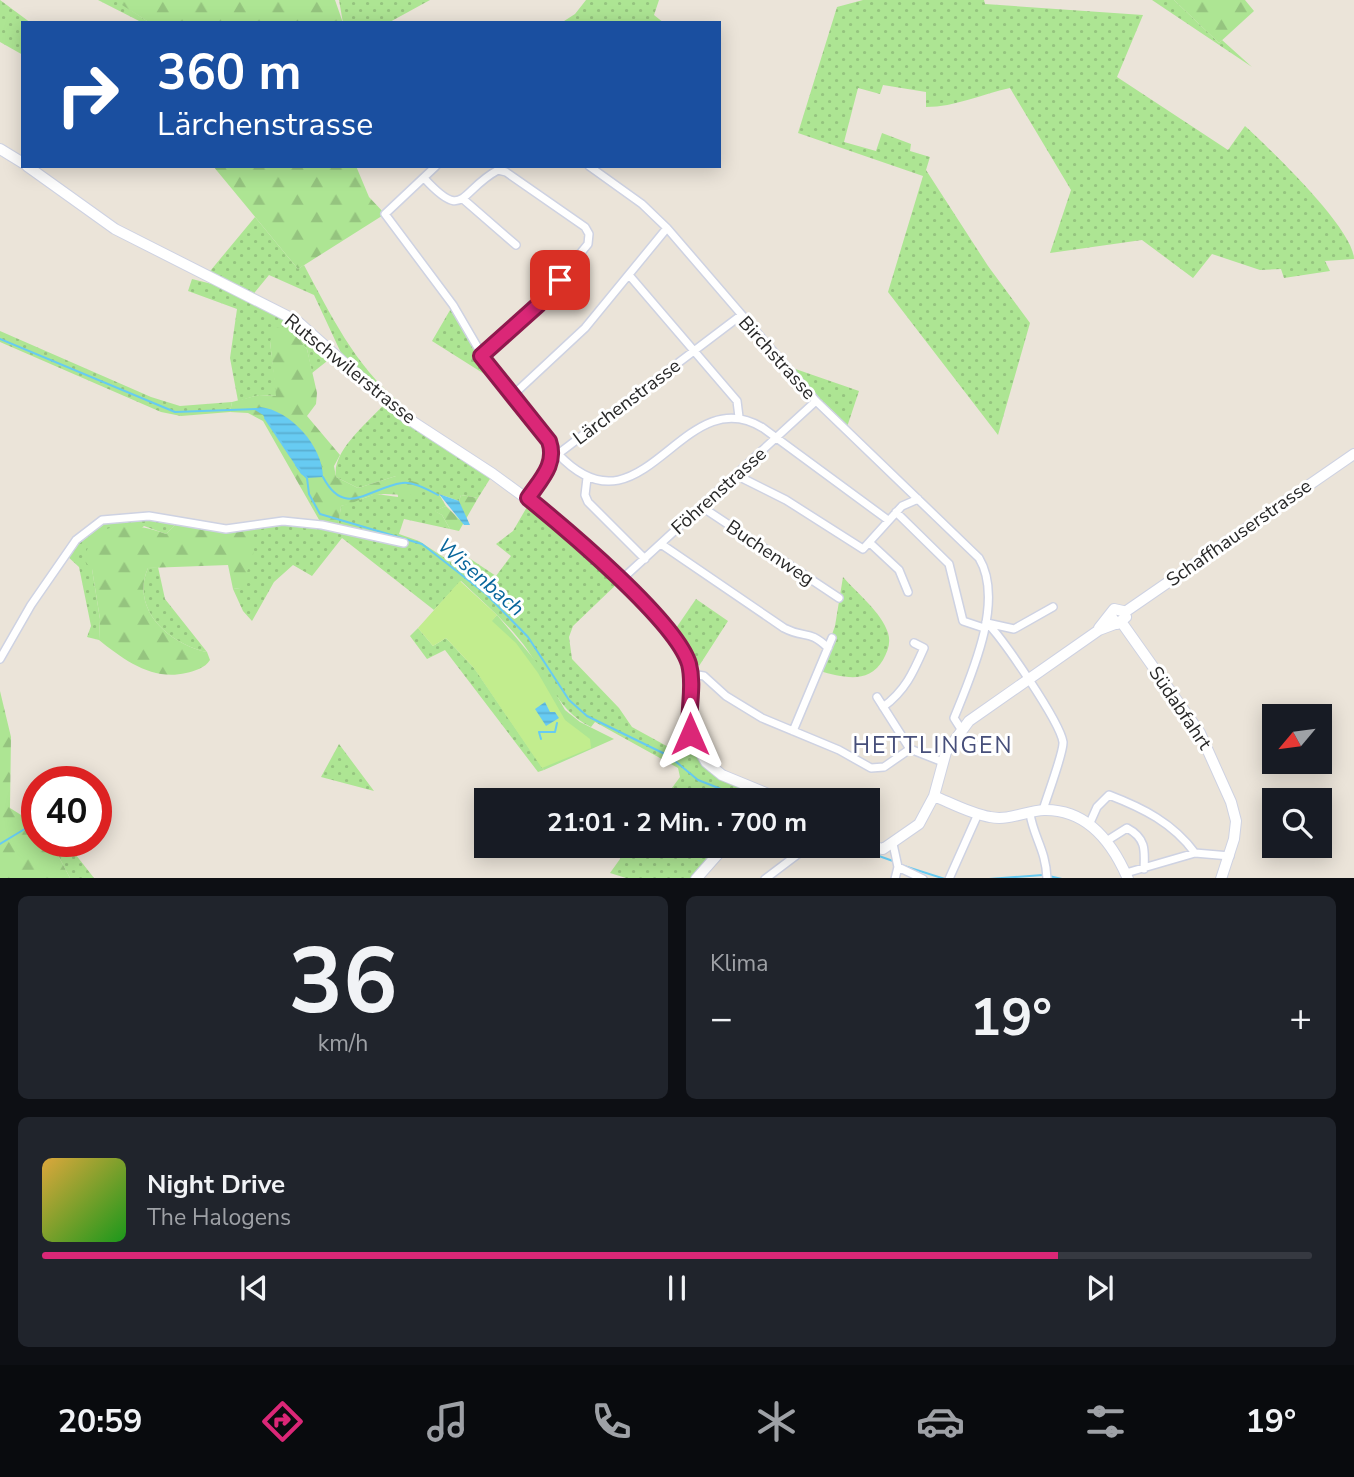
<!DOCTYPE html>
<html lang="de">
<head>
<meta charset="utf-8">
<style>
	:root { --surface:#171b24; --page:#20242c; --text:#f1f3f6; --muted:#9ea1a6; --line:#363941; --accent:#db2777 }
	body { margin:0; font-family:"Nunito Sans",sans-serif; background:var(--page); color:var(--text); height:100vh; display:flex; flex-direction:column; font-size:26px; white-space:nowrap }
	* { box-sizing:border-box; margin:0 }
	p { font-size:23px; color:var(--muted) }
	.icon { flex:none; width:38px; height:38px; fill:none; stroke:currentColor; stroke-width:2; stroke-linecap:round; stroke-linejoin:round }
	.map { position:relative; height:878px; overflow:hidden }
	.sheet { display:flex; flex-direction:column; gap:18px; padding:18px; background:#0d0f14; flex:1 }
	.sheet>* { flex:none }
	.hud { position:absolute; left:21px; top:21px; width:700px; height:147px; border-radius:0px; box-shadow:0 4px 18px #0003; background:#1a4fa0; color:#fff; overflow:hidden }
	.needle { width:46px; rotate:241deg }
	.fabs { position:absolute; left:1262px; top:704px; display:grid; gap:14px }
	.fabs a { display:grid; place-items:center; width:70px; height:70px; border-radius:0px; background:var(--surface); box-shadow:0 4px 18px #0003; font-size:35px }
	.speed { position:absolute; left:21px; top:766px; display:flex; gap:14px; font-size:35px; font-weight:700; text-align:center }
	.speed>* { display:grid; place-content:center; width:91px; height:91px; border-radius:50%; background:var(--surface); box-shadow:0 4px 18px #0003; line-height:1 }
	.speed .limit { border:10px solid #d22; background:#fff; color:#111 }
	.pin { position:absolute; display:grid; place-items:center; width:60px; height:60px; color:#fff; margin:-30px; border-radius:14px; box-shadow:0 4px 10px #0006 }
	.me { position:absolute; width:77px; margin:-38px; rotate:0deg; stroke-linejoin:round; filter:drop-shadow(0 0 5px #0008) }
	.turn { display:flex; align-items:center; gap:24px; height:147px; padding:0 21px; font-size:32px }
	.turn .icon { width:91px; height:91px; stroke-width:2.5 }
	.turn b { display:block; font-size:49px; line-height:60px }
	.big { font-size:52px; font-weight:700; line-height:1.1 }
	.sheet .tile { flex:1; display:flex; flex-direction:column; justify-content:center; gap:10px; min-width:0; padding:0 24px; border-radius:10px; background:var(--page) }
	.sheet .dial { align-items:center; gap:0 }
	.dial b { font-size:91px; line-height:1 }
	.song { display:flex; align-items:center; gap:21px }
	.cover { width:84px; height:84px; border-radius:10px; background:linear-gradient(135deg,hsl(40 70% 55%),hsl(120 70% 35%)) }
	.played { height:7px; border-radius:4px; background:linear-gradient(90deg,var(--accent) 80%,var(--line) 80%) }
	.keys { display:flex; justify-content:space-around; direction:ltr }
	.heat { display:flex; justify-content:space-between; align-items:center; font-size:38px; direction:ltr }
	.sheet .tiles { flex:1; display:grid; gap:18px; grid-template-columns:1fr 1fr }
	.tile:last-child { grid-column:span 2 }
	.trip { position:absolute; left:474px; top:788px; width:406px; height:70px; border-radius:0px; background:var(--surface); box-shadow:0 4px 18px #0003; font-weight:700; line-height:70px; text-align:center }
	.tabs { display:flex; height:112px; justify-content:space-around; align-items:center; background:#090b0e; color:var(--muted) }
	.tabs .icon { width:49px; height:49px }
	.tabs .active { color:var(--accent) }
	.tabs b { font-size:32px; color:var(--text) }
	.map>svg:first-child { display:block }
	.grass { fill:url(#grass-dots) }
	.forest { fill:url(#forest-firs) }
	.park { fill:#ade593 }
	.pitch { fill:#c2ed8e }
	.water { fill:url(#water-rules) }
	.lines { fill:none; stroke-linecap:round; stroke-linejoin:round }
	.stream { stroke:#67cbf2; stroke-width:2 }
	.street-casing { stroke:#ced2e2; stroke-width:10 }
	.secondary-casing { stroke:#ced2e2; stroke-width:12 }
	.street { stroke:#fff; stroke-width:7 }
	.secondary { stroke:#fff; stroke-width:10 }
	.route-casing { stroke:#8e194d; stroke-width:18 }
	.route { stroke:#db2777; stroke-width:12 }
	.labels { text-anchor:middle; dominant-baseline:central; stroke-width:6; stroke-linejoin:round; paint-order:stroke }
	.street-label { font-size:19px; fill:#282828; stroke:#fff }
	.water-label { font-size:21px; font-style:italic; fill:#08669c; stroke:#fff }
	.quarter-label { font-size:23px; letter-spacing:2px; fill:#474f7a; stroke:#fff }
</style>
</head>
<body>
<div class="map">
<svg width="1354" height="879" viewBox="0 0 1354 879">
	<defs>
		<pattern id="grass-dots" width="8" height="8" patternUnits="userSpaceOnUse" patternTransform="scale(1.75)"><rect width="8" height="8" fill="#ade593"/><path d="M2 2h.1M6 6h.1" fill="none" stroke="#95c47f" stroke-width="1.8" stroke-linecap="round"/></pattern>
		<pattern id="forest-firs" width="22" height="20" patternUnits="userSpaceOnUse" patternTransform="scale(1.75)"><rect width="22" height="20" fill="#ade593"/><path d="M5 1l3.5 6h-7zM16 11l3.5 6h-7z" fill="#95c47f"/></pattern>
		<pattern id="water-rules" width="6" height="5" patternUnits="userSpaceOnUse" patternTransform="scale(1.75)"><rect width="6" height="5" fill="#67cbf2"/><path d="M0 2.5h6" fill="none" stroke="#59aed0"/></pattern>
	</defs>
	<rect width="100%" height="100%" fill="#ebe4d9"/>
	<path class="grass" d="M 0,0 L 31,23 L 23,23 L 23,55 L 0,42 Z
		M 98,0 L 122,0 L 123,5 L 150,23 L 143,23 Z
		M 339,0 L 430,0 L 388,23 L 343,23 Z
		M 586,0 L 659,0 L 654,15 L 664,23 L 561,23 L 575,14 Z
		M 863,0 L 984,0 L 985,4 L 1143,15 L 1117,77 L 1228,150 L 1245,126 C 1270,149 1354,229 1354,259 L 1325,261 L 1330,271 L 1284,278 L 1281,269 L 1260,270 L 1212,254 L 1193,278 L 1142,240 L 1050,253 L 1071,190 L 1010,88 C 982,94 955,107 926,107 L 926,92 L 883,85 L 880,94 L 858,88 L 844,142 L 876,151 L 882,133 L 911,144 L 910,151 L 930,157 L 926,170 L 988,266 L 1030,323 L 998,435 L 888,292 L 923,176 L 798,133 L 837,7 Z
		M 1152,0 L 1174,0 L 1219,43 L 1222,40 L 1252,67 Z
		M 255,217 L 298,269 L 304,265 C 329,312 356,367 398,401 L 394,408 L 493,474 L 478,498 L 461,495 L 459,501 L 439,494 L 446,506 L 435,511 L 442,515 L 450,529 L 404,519 L 399,534 L 419,541 L 451,562 L 469,558 L 496,576 L 511,556 L 496,544 L 513,531 L 531,500 L 621,580 L 573,626 L 569,637 L 572,659 L 619,708 L 632,727 L 683,755 L 693,744 L 706,762 L 774,800 L 663,800 L 680,777 L 678,768 L 595,722 L 591,727 C 555,710 544,668 519,639 C 502,618 481,600 461,581 L 434,610 L 342,538 L 312,576 L 293,565 L 274,582 L 252,621 L 243,611 L 233,589 L 240,588 L 242,528 L 267,522 L 338,527 L 341,506 L 376,494 L 398,497 L 396,476 L 358,488 L 336,477 C 331,451 370,421 386,402 L 342,355 L 314,295 L 269,275 L 251,297 L 266,304 L 336,354 L 312,373 L 307,349 L 293,332 L 270,342 L 277,396 L 259,395 L 238,401 L 230,358 L 237,309 L 188,291 L 192,279 L 220,286 L 206,276 Z
		M 453,305 L 508,389 L 432,341 Z
		M 0,331 L 151,397 L 180,406 L 232,402 L 230,412 L 181,416 L 161,412 L 0,342 Z
		M 781,364 L 859,391 L 846,430 Z
		M 128,516 L 179,521 L 166,534 L 144,526 L 92,569 L 100,619 L 99,640 L 87,637 L 91,626 L 79,567 L 66,555 L 94,525 Z
		M 158,567 L 165,599 L 207,652 C 169,644 130,609 148,568 Z
		M 843,577 C 857,593 882,613 888,633 C 891,643 888,651 883,660 C 868,685 843,677 819,671 L 835,626 Z
		M 696,599 L 728,621 L 699,666 L 674,631 Z
		M 418,628 L 433,646 L 446,638 L 474,668 L 544,770 L 538,772 L 445,650 L 427,659 L 410,636 Z
		M 339,744 L 374,791 L 321,777 Z
		M 51,842 L 74,842 L 81,845 L 76,855 L 94,878 L 70,878 Z
		M 630,845 L 726,845 L 697,878 L 626,878 L 610,873 Z"/>
	<path class="forest" d="M 122,0 L 335,0 L 343,23 L 150,23 L 122,5 Z
		M 1174,0 L 1245,0 L 1254,11 L 1219,43 Z
		M 213,166 L 356,166 L 369,197 L 385,214 L 298,269 Z
		M 277,327 L 293,332 L 307,349 L 317,393 L 316,404 L 307,416 L 340,455 L 334,466 L 336,477 L 358,488 L 396,476 L 431,487 C 413,502 394,491 375,495 C 363,497 353,504 341,506 L 338,528 L 322,525 L 263,421 L 248,413 L 230,412 L 232,402 L 259,395 L 276,396 L 270,341 Z
		M 461,495 L 478,498 L 459,531 L 450,529 L 442,515 L 434,511 L 446,506 L 462,522 L 459,501 Z
		M 179,521 C 199,523 251,521 254,546 C 255,558 244,577 240,588 L 233,589 L 228,565 L 148,568 C 130,609 169,644 207,652 L 210,660 C 205,668 195,671 186,673 C 152,681 124,660 99,640 L 100,619 L 92,569 L 83,560 C 86,554 88,545 92,540 C 108,518 145,526 166,534 Z
		M 0,691 L 11,737 L 10,808 L 37,825 L 37,842 L 51,842 L 70,878 L 0,878 Z"/>
	<path class="park" d="M 497,615 L 539,665 L 565,710 L 580,722 L 614,739 L 544,770 L 474,668 L 476,637 Z"/>
	<path class="pitch" d="M 460,581 L 497,615 L 492,621 L 516,643 L 538,673 L 565,720 L 590,739 L 591,748 L 542,768 L 474,668 L 446,638 L 433,646 L 418,628 Z"/>
	<path class="water" d="M 260,407 C 290,410 323,446 323,477 L 307,478 L 301,474 L 263,415 L 255,410 Z
		M 439,494 L 459,501 L 470,525 L 464,525 Z
		M 545,702 L 550,712 L 555,712 L 559,718 L 546,726 L 535,709 Z"/>
	<g class="lines">
		<path class="stream" d="M 0,339 L 175,412 L 257,409
			M 265,418 L 291,457
			M 296,465 L 307,478 L 309,494 L 320,514 L 422,544 L 486,594 L 528,637 L 569,700 L 587,716 L 669,756 L 698,780 L 749,800
			M 323,477 C 345,519 368,488 402,483 C 412,481 429,490 438,495
			M 541,739 L 539,732 L 555,732 L 557,723
			M 0,844 L 28,827
			M 848,845 L 893,861
			M 901,865 L 945,879
			M 1049,876 L 1062,879
			M 989,879 L 1043,875"/>
		<g class="street-casing">
			<path id="street" d="M 436,166 L 385,214 L 453,305 L 488,365 L 549,441 L 554,454
				M 589,166 L 642,204 L 667,228 L 816,401 L 979,558 C 1005,601 971,676 954,718 L 961,729
				M 424,178 C 465,223 459,191 498,170 L 506,172 L 585,227 L 589,234 L 588,244 L 538,305 L 481,356
				M 463,199 L 516,245
				M 629,275 L 737,401 L 739,417
				M 513,395 L 585,328 L 667,228
				M 558,454 C 643,544 682,377 763,428 L 888,520
				M 736,475 L 786,500 L 863,549 L 902,506 L 918,499
				M 587,478 L 585,495 L 588,502 L 645,559
				M 528,498 L 551,464 L 554,454 L 558,454 L 740,316
				M 702,507 L 839,598
				M 896,512 L 949,564 L 963,621 L 984,628
				M 870,543 L 899,570 L 908,592
				M 661,544 L 784,628 C 805,639 809,629 828,648
				M 621,580 L 816,401
				M 986,622 C 1002,637 1060,722 1063,742 C 1064,752 1047,796 1043,810
				M 987,623 L 1014,629 L 1053,607
				M 0,659 L 31,605 L 76,540 L 102,520 L 149,516 L 226,529 L 283,521 L 322,525 L 404,543
				M 691,674 L 704,676 L 726,696 L 762,718 L 839,750 L 871,768 L 884,767 L 910,749 L 943,762
				M 877,697 L 910,749
				M 883,707 C 905,691 913,673 924,648 L 914,643
				M 793,731 L 832,638
				M 1030,814 C 1034,838 1046,850 1047,879
				M 1089,825 L 1097,807 L 1109,795 C 1143,808 1173,823 1195,853
				M 1108,840 L 1127,828 C 1146,838 1145,850 1144,869
				M 893,844 L 898,867 L 895,879
				M 898,867 L 923,879
				M 1126,873 L 1195,853 L 1230,856
				M 765,879 L 810,845
				M 949,879 L 978,814"/>
		</g>
		<g class="secondary-casing">
			<path id="secondary" d="M 0,149 L 23,163
				M 27,166 L 115,229 L 297,321 L 404,416 L 493,474 L 549,515 L 621,580 L 680,646 L 691,674 L 690,734 L 706,762 L 722,775 L 783,800
				M 1125,612 L 1354,454
				M 1122,623 L 1200,733 L 1231,802 L 1236,821 L 1234,839 L 1221,879
				M 1099,628 L 1114,609 L 1123,611 L 1126,617 L 1117,624 L 1110,615
				M 934,796 C 951,803 971,814 990,817 C 1009,821 1026,811 1044,810 C 1088,809 1113,844 1128,879
				M 863,845 L 883,849 L 919,824 L 934,796 L 946,752 L 969,721 L 1099,630 L 1115,624
				M 696,879 L 726,845"/>
		</g>
		<use href="#street" class="street"/>
		<use href="#secondary" class="secondary"/>
	</g>
	<g class="lines">
		<g class="route-casing">
			<path id="route" d="M 560,280 L 538,305 L 481,356 L 549,441 C 557,464 541,479 528,498 C 566,529 676,621 689,664 C 695,687 687,711 690,734"/>
		</g>
		<use href="#route" class="route"/>
	</g>
	<g class="labels">
		<g class="street-label">
			<text transform="translate(777 358) rotate(48)">Birchstrasse</text>
			<text transform="translate(350 369) rotate(39)">Rutschwilerstrasse</text>
			<text transform="translate(627 402) rotate(-37)">Lärchenstrasse</text>
			<text transform="translate(719 491) rotate(-42)">Föhrenstrasse</text>
			<text transform="translate(1239 533) rotate(-35)">Schaffhauserstrasse</text>
			<text transform="translate(770 553) rotate(34)">Buchenweg</text>
			<text transform="translate(1180 708) rotate(56)">Südabfahrt</text>
		</g>
		<g class="water-label">
			<text transform="translate(481 577) rotate(41)">Wisenbach</text>
		</g>
		<g class="quarter-label">
			<text x="933" y="745">HETTLINGEN</text>
		</g>
	</g>
</svg>
<div class="fabs">
<a><svg class="needle" viewBox="-14 -14 28 28"><path d="M0-13l5 13h-10z" fill="#e53935"/><path d="M0 13l5-13h-10z" fill="#9ea1a6"/></svg></a>
<a><svg class="icon" aria-label="search" viewBox="0 0 24 24"><circle cx="10" cy="10" r="6"/><path d="M15 15l6 6"/></svg></a>
</div>
<div class="speed"><div class="limit">40</div></div>
<div class="pin" style="left:560px;top:280px;background:#d93025"><svg class="icon" aria-label="arrive" viewBox="0 0 24 24"><path d="M6 21V4h12l-3 4 3 4H6"/></svg></div>
<svg class="me" style="left:690px;top:734px" viewBox="-20 -20 40 40"><path d="M0-17L14 15 0 8-14 15z" fill="#db2777" stroke="#fff" stroke-width="4"/></svg>
<div class="trip">21:01 · 2 Min. · 700 m</div>
<div class="hud">
<div class="turn"><svg class="icon" aria-label="right" viewBox="0 0 24 24"><path d="M7 20v-9h11M14 6l5 5-5 5"/></svg><div><b>360 m</b>Lärchenstrasse</div></div>
</div>
</div>
<section class="sheet">
<div class="tiles">
<div class="tile dial"><b>36</b><p>km/h</p></div>
<div class="tile"><p>Klima</p>
<div class="heat"><a>−</a><b class="big">19°</b><a>+</a></div>
</div>
<div class="tile">
<div class="song"><i class="cover"></i><div><b>Night Drive</b><p>The Halogens</p></div></div>
<div class="played"></div>
<div class="keys"><svg class="icon" aria-label="previous" viewBox="0 0 24 24"><path d="M18 5L8 12l10 7zM5 5v14"/></svg><svg class="icon" aria-label="pause" viewBox="0 0 24 24"><path d="M8 5v14M16 5v14"/></svg><svg class="icon" aria-label="next" viewBox="0 0 24 24"><path d="M6 5l10 7-10 7zM19 5v14"/></svg></div>
</div>
</div>
</section>
<nav class="tabs">
<b>20:59</b>
<svg class="icon active" aria-label="directions" viewBox="0 0 24 24"><path d="M12 3l9 9-9 9-9-9zM9 14v-3h6M13 9l2 2-2 2"/></svg>
<svg class="icon" aria-label="music" viewBox="0 0 24 24"><path d="M9 18V5l10-2v13"/><circle cx="6" cy="18" r="3"/><circle cx="16" cy="16" r="3"/></svg>
<svg class="icon" aria-label="phone" viewBox="0 0 24 24"><path d="M5 4h4l2 5-3 2q2 4 5 5l2-3 5 2v4C11 20 4 13 5 4z"/></svg>
<svg class="icon" aria-label="climate" viewBox="0 0 24 24"><path d="M12 3v18M4 7l16 10M4 17L20 7"/></svg>
<svg class="icon" aria-label="car" viewBox="0 0 24 24"><path d="M5 17H2v-5l4-1 3-4h7l3 4 3 1v5h-3M9 17h6M6 11h13"/><circle cx="7" cy="17" r="2"/><circle cx="17" cy="17" r="2"/></svg>
<svg class="icon" aria-label="filters" viewBox="0 0 24 24"><path d="M4 7h16M4 17h16"/><circle cx="9" cy="7" r="2"/><circle cx="15" cy="17" r="2"/></svg>
<b>19°</b>
</nav>
</body>
</html>
